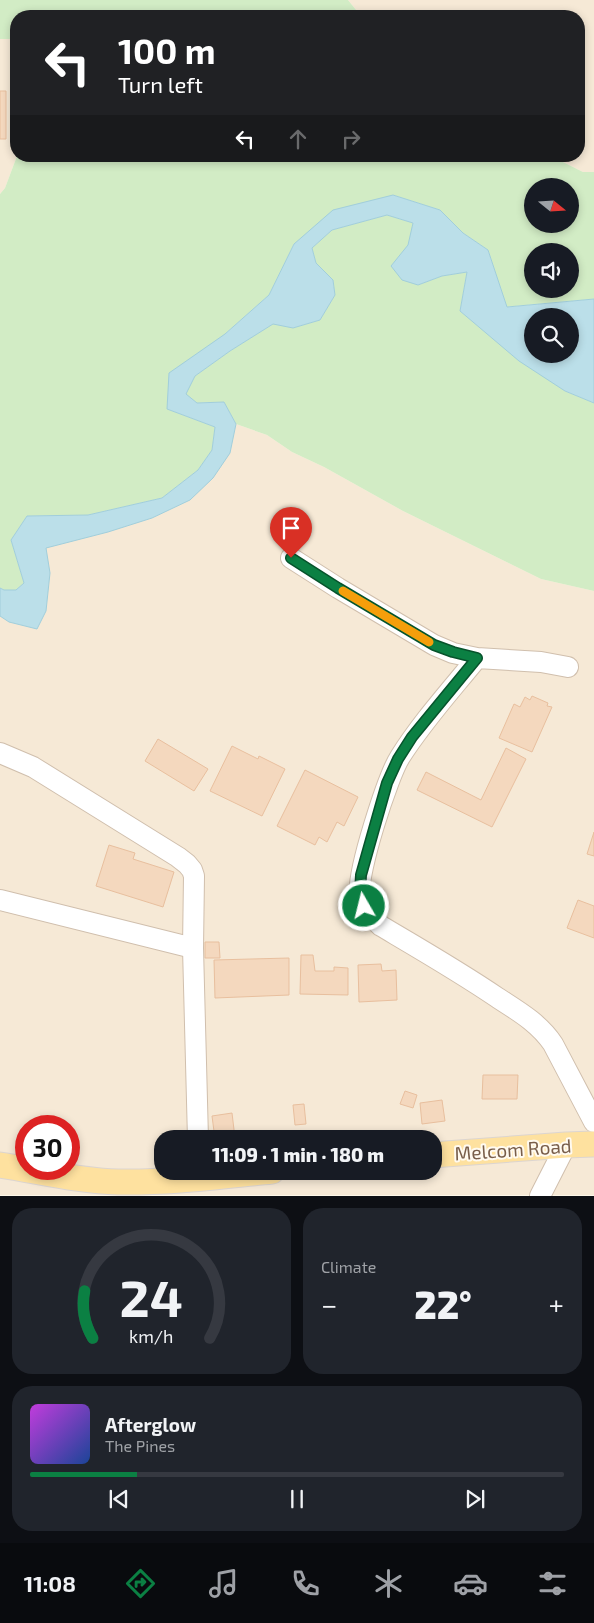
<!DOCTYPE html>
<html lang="en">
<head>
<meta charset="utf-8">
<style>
	:root { --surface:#171b24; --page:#20242c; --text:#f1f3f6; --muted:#9ea1a6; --line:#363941; --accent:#0b8043 }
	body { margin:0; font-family:"Exo 2",sans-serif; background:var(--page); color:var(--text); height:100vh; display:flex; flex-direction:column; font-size:19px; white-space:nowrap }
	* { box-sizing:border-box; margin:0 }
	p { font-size:16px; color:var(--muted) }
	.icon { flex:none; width:28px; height:28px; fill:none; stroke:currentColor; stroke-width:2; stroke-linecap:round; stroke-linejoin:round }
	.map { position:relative; height:1196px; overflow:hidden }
	.side { display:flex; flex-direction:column; gap:12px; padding:12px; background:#0d0f14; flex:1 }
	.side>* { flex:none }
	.top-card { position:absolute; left:10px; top:10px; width:575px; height:152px; border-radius:20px; box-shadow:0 2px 8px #0003; background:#202124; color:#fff; overflow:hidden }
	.needle { width:32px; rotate:108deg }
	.controls { position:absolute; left:524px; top:178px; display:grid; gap:10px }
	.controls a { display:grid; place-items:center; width:55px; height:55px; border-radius:50%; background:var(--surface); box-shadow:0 2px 8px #0003; font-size:25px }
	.speed { position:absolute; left:15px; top:1115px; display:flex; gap:10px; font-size:25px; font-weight:700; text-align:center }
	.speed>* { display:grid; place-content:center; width:65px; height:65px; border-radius:50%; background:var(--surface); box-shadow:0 2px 8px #0003; line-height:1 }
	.speed .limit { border:8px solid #d22; background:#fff; color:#111 }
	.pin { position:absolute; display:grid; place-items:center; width:42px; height:42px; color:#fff; margin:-51px -21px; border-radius:50% 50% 50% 0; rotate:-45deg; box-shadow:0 0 5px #0007 }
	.pin .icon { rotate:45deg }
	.me { position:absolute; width:55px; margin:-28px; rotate:352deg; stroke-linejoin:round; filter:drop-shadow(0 0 4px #0008) }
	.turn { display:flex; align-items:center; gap:18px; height:105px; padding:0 25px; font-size:22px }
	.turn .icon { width:65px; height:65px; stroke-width:2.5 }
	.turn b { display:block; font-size:35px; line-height:42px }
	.lanes { display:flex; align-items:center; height:48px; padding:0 25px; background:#0003; justify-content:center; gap:25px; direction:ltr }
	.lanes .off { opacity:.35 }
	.big { font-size:38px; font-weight:800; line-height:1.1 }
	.side .card { flex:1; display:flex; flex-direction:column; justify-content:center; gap:8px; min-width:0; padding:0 18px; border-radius:20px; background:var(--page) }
	.side .dial { align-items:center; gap:0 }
	.dial svg { height:130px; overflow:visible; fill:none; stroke:var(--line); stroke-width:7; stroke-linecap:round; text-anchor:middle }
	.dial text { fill:var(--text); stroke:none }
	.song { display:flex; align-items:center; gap:15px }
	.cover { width:60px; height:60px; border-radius:8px; background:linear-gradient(135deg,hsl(290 70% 55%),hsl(220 70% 35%)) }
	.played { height:5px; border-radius:2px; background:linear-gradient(90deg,var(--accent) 20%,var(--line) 20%) }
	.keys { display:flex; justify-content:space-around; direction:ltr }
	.heat { display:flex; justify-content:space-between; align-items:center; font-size:28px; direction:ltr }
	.side .tiles { flex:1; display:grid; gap:12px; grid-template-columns:1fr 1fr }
	.card:last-child { grid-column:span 2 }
	.trip { position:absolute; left:154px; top:1130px; width:288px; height:50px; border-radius:20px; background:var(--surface); box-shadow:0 2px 8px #0003; font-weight:800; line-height:50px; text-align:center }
	.tab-bar { display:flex; height:80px; justify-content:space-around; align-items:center; background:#090b0e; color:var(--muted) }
	.tab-bar .icon { width:35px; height:35px }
	.tab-bar .on { color:var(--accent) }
	.tab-bar b { font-size:22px; color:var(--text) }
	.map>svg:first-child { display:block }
	.residential { fill:#f6e9d6; fill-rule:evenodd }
	.green { fill:#d2ecc5; fill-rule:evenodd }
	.water { fill:#bbdfe9; stroke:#a1cedb; fill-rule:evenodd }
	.building { fill:#f4d8be; stroke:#e8bf9e }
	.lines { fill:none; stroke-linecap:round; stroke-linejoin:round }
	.minor-casing { stroke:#d0bfad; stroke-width:22 }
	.major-casing { stroke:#dcd5d0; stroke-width:27 }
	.minor { stroke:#fff; stroke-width:20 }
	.major { stroke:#fee19f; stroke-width:25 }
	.route-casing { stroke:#07532c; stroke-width:12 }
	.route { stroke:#0b8043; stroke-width:9 }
	.slow { stroke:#f59e0b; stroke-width:9 }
	.labels { text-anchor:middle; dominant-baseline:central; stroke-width:4; stroke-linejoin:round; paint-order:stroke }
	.street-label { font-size:19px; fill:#795e4a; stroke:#fffaf0 }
</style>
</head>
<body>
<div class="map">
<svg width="594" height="1196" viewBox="0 0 594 1196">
	<rect width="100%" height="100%" fill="#fdf7e8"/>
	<path class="residential" d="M 348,0 L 594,0 L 594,172 L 583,172 L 551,156 L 579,156 L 579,16 L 361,16 Z
		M 0,39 L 13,39 L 16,60 L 17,156 L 5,188 L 0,194 Z
		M 236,424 L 267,435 L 292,452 L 324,467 L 403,511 L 541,579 L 594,591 L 594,1195 L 0,1195 L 0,616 L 9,622 L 37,629 L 46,611 L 50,573 L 45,548 L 108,532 L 152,518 L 190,500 L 230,453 ZM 26,1126 L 69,1126 L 69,1169 L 26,1169 ZM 162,1139 L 432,1139 L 432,1171 L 162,1171 Z"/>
	<path class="green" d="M 0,0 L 348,0 L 361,16 L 16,16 L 16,60 L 13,39 L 0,39 Z
		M 17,156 L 551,156 L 583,172 L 594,172 L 594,299 L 506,307 L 488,250 L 463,233 L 440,210 L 393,195 L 294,244 L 269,295 L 225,334 L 167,409 L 215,427 L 212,450 L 198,470 L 162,498 L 88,515 L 27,516 L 11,540 L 24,583 L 16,590 L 4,590 L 0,588 L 0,194 L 5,188 ZM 532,186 L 570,186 L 570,224 L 532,224 ZM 532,251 L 570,251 L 570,289 L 532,289 Z
		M 387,215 L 413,223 L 409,245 L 392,266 L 418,285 L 442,276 L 467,272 L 460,311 L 565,391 L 594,403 L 594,591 L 541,579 L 403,511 L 324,467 L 292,452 L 267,435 L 236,424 L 224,402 L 197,403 L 185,394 L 195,376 L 230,351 L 274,323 L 293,328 L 320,320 L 335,295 L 333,280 L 316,263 L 312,248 L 332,230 Z"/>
	<path class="water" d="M 393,195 L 440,210 L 463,233 L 488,250 L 507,307 L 594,299 L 594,403 L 565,391 L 519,361 L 460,311 L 467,272 L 442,276 L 418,285 L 402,280 L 391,266 L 408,245 L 413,223 L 387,215 L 332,230 L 312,248 L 316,263 L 333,280 L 335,295 L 320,320 L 293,328 L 273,324 L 230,351 L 195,376 L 186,394 L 197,403 L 224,402 L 236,424 L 230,453 L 213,478 L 190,500 L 152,518 L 108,532 L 46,548 L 50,573 L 46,611 L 37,629 L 9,622 L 0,616 L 0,588 L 4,590 L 16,590 L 24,583 L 11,540 L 27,516 L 88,515 L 162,498 L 198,470 L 212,450 L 215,427 L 167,409 L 169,373 L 225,334 L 269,295 L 294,244 L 333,210 ZM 532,316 L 570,316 L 570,354 L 532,354 Z"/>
	<path class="building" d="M 0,91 L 6,91 L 6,139 L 0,139 Z
		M 532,696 L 548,703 L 547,706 L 552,707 L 532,752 L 499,738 L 514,704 L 520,707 L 525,697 L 530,700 Z
		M 158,739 L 208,769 L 194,791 L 145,761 Z
		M 232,746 L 258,759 L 259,756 L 285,769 L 262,816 L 210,791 Z
		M 506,748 L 526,759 L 492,827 L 417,790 L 426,772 L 481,800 Z
		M 305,770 L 358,797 L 344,826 L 337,822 L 327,842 L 319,837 L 315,845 L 277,826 Z
		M 594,832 L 594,856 L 587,854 Z
		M 109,845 L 135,853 L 133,859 L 174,872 L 163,907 L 96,886 Z
		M 578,900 L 594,906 L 594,938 L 567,928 Z
		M 205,942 L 219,942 L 220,958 L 205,958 Z
		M 301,955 L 313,955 L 315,971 L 334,971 L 334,967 L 348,968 L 348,995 L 300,994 Z
		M 289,958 L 289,995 L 215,998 L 214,960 Z
		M 381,964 L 382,971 L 396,970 L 397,1000 L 359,1002 L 358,965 Z
		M 483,1075 L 518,1075 L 517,1099 L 482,1099 Z
		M 405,1091 L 417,1095 L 413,1108 L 400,1104 Z
		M 442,1100 L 445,1121 L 422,1124 L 420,1103 Z
		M 304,1104 L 306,1124 L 295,1125 L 293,1105 Z
		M 232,1113 L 235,1138 L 215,1139 L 212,1116 Z"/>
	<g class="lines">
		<g class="minor-casing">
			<path id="minor" d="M 291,558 L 338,588 L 434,645 L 453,653 L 477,658 L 541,662 L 568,667
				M 477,658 C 451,690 422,722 400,757 C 388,776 356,874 360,895 C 363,908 371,917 381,926 C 420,949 460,972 498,998 C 518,1011 539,1023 553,1044 L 594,1122
				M 0,753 L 33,767 L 178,857 L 187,864 L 192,870 L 194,876 L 193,948 L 198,1139
				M 0,900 L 193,948
				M 540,1196 L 566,1145"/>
		</g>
		<g class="major-casing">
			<path id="major" d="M 432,1155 L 566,1145 L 594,1144
				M 0,1165 C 39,1171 79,1181 118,1182 C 169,1183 221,1176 272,1171"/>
		</g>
		<use href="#minor" class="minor"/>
		<use href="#major" class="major"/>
	</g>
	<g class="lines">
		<g class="route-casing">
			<path id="route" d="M 291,558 L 338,588 L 434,645 L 453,652 L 477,658 L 412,737 L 398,759 L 387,783 L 361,875 L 360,893 L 364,906"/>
		</g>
		<use href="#route" class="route"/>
		<path class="slow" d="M 343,591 L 429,642"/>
	</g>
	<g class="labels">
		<g class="street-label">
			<text transform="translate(513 1149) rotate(-4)">Melcom Road</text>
		</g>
	</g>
</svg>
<div class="controls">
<a><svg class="needle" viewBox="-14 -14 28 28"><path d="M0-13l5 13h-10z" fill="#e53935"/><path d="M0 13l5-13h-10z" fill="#9ea1a6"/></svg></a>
<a><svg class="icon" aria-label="sound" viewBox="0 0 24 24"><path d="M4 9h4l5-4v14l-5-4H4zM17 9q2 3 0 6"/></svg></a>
<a><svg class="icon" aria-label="search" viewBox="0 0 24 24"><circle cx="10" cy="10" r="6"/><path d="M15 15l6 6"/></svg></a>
</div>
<div class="speed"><div class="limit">30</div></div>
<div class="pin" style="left:291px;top:558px;background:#d93025"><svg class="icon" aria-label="arrive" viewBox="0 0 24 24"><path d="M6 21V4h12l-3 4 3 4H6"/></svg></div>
<svg class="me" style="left:364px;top:906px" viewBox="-20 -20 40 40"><circle r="17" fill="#0b8043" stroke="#fff" stroke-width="3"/><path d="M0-11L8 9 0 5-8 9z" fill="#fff"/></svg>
<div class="trip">11:09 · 1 min · 180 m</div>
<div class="top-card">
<div class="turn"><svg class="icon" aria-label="left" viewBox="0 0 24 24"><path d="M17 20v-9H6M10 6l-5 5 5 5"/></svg><div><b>100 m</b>Turn left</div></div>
<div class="lanes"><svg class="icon" aria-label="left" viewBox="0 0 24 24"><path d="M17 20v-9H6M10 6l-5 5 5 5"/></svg><svg class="icon off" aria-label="ahead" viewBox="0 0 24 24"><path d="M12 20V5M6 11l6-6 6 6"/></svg><svg class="icon off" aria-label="right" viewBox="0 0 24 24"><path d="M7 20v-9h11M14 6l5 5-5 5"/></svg></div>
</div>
</div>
<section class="side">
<div class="tiles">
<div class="card dial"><svg viewBox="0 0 100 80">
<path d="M14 69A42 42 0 1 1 86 69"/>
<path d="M14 69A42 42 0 0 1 9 40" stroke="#0b8043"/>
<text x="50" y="56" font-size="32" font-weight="700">24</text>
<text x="50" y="72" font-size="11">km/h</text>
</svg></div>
<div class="card"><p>Climate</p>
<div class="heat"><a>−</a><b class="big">22°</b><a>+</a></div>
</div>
<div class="card">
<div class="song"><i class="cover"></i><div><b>Afterglow</b><p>The Pines</p></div></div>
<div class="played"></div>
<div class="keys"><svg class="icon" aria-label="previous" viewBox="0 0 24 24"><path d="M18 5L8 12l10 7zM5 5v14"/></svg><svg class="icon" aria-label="pause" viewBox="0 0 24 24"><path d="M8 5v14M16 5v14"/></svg><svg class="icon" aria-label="next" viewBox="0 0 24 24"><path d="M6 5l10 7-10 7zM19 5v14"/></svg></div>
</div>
</div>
</section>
<nav class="tab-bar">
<b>11:08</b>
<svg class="icon on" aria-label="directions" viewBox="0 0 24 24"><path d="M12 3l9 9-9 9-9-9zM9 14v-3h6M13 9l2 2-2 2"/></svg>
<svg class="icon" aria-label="music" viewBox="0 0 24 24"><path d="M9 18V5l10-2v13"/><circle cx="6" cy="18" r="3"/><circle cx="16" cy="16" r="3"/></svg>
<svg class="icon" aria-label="phone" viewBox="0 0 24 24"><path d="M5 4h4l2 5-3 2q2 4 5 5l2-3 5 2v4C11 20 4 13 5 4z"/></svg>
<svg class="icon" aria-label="climate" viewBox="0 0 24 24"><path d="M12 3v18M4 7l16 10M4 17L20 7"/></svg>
<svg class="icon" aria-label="car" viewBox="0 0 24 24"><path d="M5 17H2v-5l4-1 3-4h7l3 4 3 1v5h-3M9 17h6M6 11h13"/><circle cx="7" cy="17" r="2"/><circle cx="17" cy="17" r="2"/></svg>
<svg class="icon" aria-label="filters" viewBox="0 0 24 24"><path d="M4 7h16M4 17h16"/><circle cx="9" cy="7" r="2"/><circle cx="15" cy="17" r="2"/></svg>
</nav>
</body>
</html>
